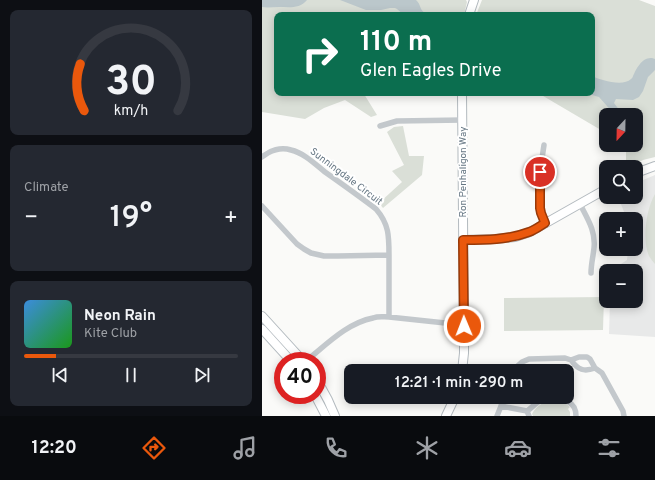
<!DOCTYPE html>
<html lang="en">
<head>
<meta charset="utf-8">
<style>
	:root { --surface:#171b24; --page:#242831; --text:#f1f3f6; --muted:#9ea1a6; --line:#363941; --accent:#ea580c }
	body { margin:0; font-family:Overpass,sans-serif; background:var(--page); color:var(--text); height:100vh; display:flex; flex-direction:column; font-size:15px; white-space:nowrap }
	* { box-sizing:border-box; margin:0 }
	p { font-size:13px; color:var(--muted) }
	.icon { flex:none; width:22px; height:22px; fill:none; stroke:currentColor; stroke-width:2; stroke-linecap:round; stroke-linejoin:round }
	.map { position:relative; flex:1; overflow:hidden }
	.side { display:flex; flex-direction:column; gap:10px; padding:10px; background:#0d0f14; width:262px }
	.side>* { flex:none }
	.banner { position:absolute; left:12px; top:12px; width:321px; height:84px; border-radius:8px; box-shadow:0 2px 10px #0003; background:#0b6e4f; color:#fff; overflow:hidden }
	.needle { width:26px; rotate:202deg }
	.tools { position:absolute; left:337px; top:108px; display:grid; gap:8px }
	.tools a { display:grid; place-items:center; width:44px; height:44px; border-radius:8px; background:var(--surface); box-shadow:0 2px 10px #0003; font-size:20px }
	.speed { position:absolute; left:12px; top:352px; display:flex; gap:8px; font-size:20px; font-weight:700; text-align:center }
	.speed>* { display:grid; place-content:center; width:52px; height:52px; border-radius:50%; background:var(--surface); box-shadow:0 2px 10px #0003; line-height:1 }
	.speed .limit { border:6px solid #d22; background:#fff; color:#111 }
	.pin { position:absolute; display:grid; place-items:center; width:34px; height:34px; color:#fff; margin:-17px; border:2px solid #fff; border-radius:50%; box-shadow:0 1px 4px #0007 }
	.me { position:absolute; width:44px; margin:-22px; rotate:359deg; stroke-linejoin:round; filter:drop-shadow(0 0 3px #0008) }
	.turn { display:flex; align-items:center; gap:14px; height:84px; padding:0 20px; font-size:18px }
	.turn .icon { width:52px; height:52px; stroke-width:2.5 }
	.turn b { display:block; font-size:28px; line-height:34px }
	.big { font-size:30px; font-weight:600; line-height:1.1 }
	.side .card { flex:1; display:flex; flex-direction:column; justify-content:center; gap:6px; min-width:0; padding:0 14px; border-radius:8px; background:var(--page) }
	.side .dial { align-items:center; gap:0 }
	.dial svg { height:104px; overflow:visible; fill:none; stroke:var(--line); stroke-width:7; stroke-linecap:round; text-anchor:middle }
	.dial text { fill:var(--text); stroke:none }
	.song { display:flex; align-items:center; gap:12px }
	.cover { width:48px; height:48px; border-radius:6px; background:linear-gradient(135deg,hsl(210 70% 55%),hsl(120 70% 35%)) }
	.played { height:4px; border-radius:2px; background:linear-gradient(90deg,var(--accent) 15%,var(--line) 15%) }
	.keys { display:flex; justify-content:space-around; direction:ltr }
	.heat { display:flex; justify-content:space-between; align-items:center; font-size:22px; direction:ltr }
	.trip { position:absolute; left:82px; top:364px; width:230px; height:40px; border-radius:8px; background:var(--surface); box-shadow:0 2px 10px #0003; font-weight:600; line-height:40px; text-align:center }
	.tabs { display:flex; height:64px; justify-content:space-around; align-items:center; background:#090b0e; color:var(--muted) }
	.tabs .icon { width:28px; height:28px }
	.tabs .current { color:var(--accent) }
	.tabs b { font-size:18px; color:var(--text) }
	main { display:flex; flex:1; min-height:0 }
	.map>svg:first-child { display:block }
	.built { fill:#e8e9e9 }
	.green { fill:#dadfd7 }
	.water { fill:#bbc7cb }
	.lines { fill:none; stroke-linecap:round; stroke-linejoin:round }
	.secondary-casing { stroke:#b3babf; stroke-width:10 }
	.street { stroke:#c3c8cc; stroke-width:5.5 }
	.secondary { stroke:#fff; stroke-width:8 }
	.route-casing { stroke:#983908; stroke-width:10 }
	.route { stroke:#ea580c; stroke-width:7 }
	.labels { text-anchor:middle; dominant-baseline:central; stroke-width:4; stroke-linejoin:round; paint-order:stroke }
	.street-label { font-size:10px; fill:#657683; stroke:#fff }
</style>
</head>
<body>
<main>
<section class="side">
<div class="card dial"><svg viewBox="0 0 100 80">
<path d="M14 69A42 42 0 1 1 86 69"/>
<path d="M14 69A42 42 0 0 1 11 33" stroke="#ea580c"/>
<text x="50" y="56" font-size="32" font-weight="700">30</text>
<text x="50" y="72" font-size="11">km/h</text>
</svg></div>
<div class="card"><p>Climate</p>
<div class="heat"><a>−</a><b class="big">19°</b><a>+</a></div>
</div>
<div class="card">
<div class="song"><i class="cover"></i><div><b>Neon Rain</b><p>Kite Club</p></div></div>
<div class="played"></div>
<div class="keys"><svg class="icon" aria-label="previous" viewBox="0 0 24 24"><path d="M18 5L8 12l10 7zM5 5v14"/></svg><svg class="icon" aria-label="pause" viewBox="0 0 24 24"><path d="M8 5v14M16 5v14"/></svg><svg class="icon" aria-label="next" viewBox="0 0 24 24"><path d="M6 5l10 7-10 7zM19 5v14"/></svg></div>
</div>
</section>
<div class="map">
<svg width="393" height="416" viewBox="0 0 393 416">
	<rect width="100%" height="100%" fill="#fafaf8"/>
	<path class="built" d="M 393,175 L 393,337 L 347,334 L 348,301 L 374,301 L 374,271 L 348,271 L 365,260 L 366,249 L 374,249 L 374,219 L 365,219 L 356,197 L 374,197 L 374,183 Z"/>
	<path class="green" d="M 0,0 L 204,0 L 205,2 L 202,15 L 15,15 L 15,93 L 103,93 L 102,94 L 115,115 L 109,117 L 83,100 L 62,108 L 43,119 L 0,112 Z
		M 220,0 L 377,0 L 393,6 L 393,157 L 381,160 L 369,167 L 364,167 L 364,145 L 374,145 L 374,115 L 344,115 L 344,133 L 276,93 L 330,93 L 330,15 L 214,15 Z
		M 141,126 L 147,156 L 162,156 L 160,175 L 121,208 L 117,203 L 140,182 L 130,171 L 142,165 L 125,132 L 132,127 Z
		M 393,194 L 393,264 C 391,262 389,259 387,256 C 380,240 384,209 393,194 Z
		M 342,297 L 341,330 L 242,331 L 242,298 Z
		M 286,401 L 287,404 L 293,404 L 293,402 L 302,402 L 308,407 L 306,409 L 308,412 L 308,416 L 271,416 L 270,414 C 273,408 279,403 286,401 Z"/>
	<path class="water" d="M 0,0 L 45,0 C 38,9 27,7 17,7 C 11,7 6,8 0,7 Z
		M 78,0 L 154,0 C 160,5 156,10 166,15 L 142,15 L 135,9 L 133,8 L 128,8 L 119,10 L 104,10 Z
		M 390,58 L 393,59 L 393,70 L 386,77 L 381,91 L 377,97 L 371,100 L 354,99 L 352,103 L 361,115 L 353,115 L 337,97 L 323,93 L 330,93 L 330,76 C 338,80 361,87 369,79 C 371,78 371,75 372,74 C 374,69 379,61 384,59 C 386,58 388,58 390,58 Z"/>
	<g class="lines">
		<g class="secondary-casing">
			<path id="secondary" d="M 207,15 L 212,0
				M 374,173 L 393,166
				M 201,240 L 233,239 L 253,237 L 268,232 L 344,189
				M 0,316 L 41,361
				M 0,329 L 29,361
				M 200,371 L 202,353 L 202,340 L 200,93
				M 55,380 L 66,400 L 73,416
				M 53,395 L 64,416
				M 184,416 L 193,397"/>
		</g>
		<path class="street" d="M 118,126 L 135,121 L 201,120
			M 282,145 L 278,172 L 278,208 L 279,213 L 283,223
			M 0,157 C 8,150 19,147 29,150 C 42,153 53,164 63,172 C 80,184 97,196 114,209 C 127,224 127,236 127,255 L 76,256 L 62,256 L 49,253 L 42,249 L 35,244 L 0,206
			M 318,204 C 325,218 334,231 332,248 C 331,257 329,265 329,273
			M 127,317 L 127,255
			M 309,360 C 316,370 322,372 333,368
			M 44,361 C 64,345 85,323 111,318 C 116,316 121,317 127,317 L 202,325
			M 250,371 L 260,362 L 267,359 L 303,358 L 309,360 L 317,357 L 325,357 L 328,359 L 333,368 L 340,373 L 361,411 L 362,416
			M 239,406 L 265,411 L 267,416
			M 265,411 C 270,408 274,402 280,400 C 283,398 286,399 289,399 C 302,399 314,401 314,416
			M 235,416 L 239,406 L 241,397"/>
		<use href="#secondary" class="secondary"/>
	</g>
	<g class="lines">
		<g class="route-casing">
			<path id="route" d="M 202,326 L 201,240 C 223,240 246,240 267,232 C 273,230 278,226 283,223 L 279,213 L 278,208 L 278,172"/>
		</g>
		<use href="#route" class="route"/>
	</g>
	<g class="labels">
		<g class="street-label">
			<text transform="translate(201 172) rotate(-90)">Ron Penhaligon Way</text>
			<text transform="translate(84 177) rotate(37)">Sunningdale Circuit</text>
		</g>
	</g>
</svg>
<div class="tools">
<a><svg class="needle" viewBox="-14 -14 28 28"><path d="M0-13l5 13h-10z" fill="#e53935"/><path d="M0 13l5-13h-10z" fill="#9ea1a6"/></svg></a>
<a><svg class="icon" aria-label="search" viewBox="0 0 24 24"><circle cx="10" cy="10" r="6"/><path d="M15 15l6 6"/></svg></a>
<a>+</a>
<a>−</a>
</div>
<div class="speed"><div class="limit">40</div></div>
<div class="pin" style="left:278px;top:172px;background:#d93025"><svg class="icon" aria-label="arrive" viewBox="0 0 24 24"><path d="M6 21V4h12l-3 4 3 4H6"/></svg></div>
<svg class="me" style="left:202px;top:326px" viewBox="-20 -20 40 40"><circle r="17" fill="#ea580c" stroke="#fff" stroke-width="3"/><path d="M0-11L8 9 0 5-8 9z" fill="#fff"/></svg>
<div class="trip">12:21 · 1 min · 290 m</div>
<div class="banner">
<div class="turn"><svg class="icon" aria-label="right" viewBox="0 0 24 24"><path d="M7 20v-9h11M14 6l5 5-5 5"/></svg><div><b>110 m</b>Glen Eagles Drive</div></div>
</div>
</div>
</main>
<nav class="tabs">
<b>12:20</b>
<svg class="icon current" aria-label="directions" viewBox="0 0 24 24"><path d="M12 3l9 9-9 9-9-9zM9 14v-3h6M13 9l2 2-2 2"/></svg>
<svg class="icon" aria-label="music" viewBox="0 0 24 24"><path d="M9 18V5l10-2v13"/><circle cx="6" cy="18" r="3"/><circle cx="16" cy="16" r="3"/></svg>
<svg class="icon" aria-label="phone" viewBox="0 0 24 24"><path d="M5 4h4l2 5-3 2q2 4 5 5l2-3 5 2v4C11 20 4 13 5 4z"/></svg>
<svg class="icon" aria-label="climate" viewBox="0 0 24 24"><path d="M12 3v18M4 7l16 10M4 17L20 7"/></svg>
<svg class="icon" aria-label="car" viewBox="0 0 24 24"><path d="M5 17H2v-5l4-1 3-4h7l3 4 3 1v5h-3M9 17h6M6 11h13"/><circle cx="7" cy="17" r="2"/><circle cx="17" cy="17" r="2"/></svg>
<svg class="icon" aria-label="filters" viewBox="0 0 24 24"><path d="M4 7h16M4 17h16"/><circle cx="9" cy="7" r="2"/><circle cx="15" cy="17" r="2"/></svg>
</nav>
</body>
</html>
